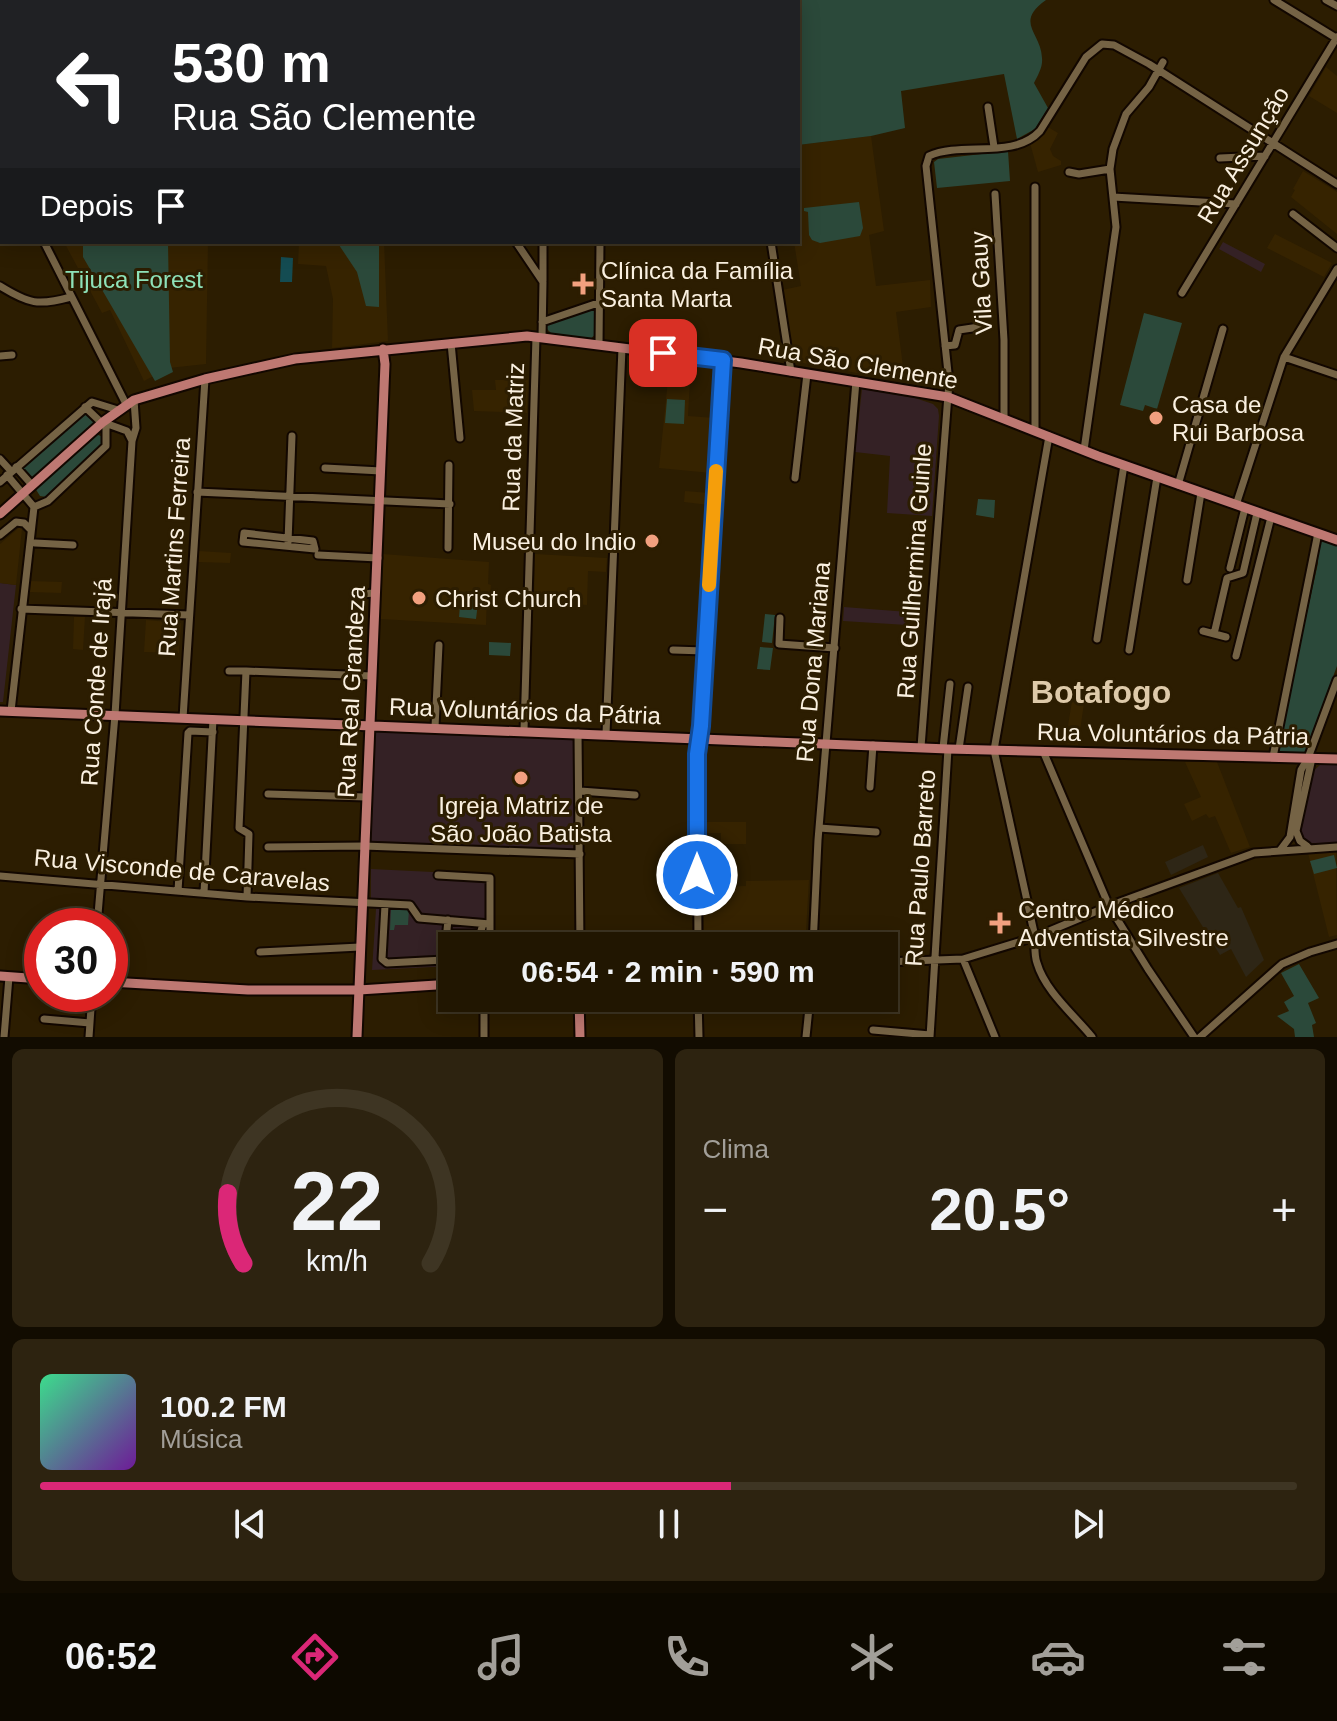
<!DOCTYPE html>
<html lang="pt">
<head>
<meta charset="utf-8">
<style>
	:root { --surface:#211601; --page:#2d2310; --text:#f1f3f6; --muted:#a29f99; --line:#3e3523; --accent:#db2777 }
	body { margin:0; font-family:Arial,sans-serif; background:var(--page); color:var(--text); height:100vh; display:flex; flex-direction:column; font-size:30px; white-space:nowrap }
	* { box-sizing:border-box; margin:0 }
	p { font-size:26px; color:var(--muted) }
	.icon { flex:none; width:44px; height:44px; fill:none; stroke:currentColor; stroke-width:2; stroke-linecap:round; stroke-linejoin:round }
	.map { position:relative; height:1037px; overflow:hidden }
	.sheet { display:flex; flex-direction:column; gap:12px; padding:12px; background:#120c01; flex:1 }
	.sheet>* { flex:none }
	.top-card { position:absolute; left:0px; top:0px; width:800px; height:244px; box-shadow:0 4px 20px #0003,0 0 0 2px var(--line); background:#202124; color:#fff; overflow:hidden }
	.speed { position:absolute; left:24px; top:908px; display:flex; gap:16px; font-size:40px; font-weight:700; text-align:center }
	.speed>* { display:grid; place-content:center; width:104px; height:104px; border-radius:50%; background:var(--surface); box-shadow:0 4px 20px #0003,0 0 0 2px var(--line); line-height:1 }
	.speed .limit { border:12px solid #d22; background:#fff; color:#111 }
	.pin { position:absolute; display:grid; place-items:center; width:68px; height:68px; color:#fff; margin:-34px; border-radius:16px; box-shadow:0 4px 12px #0006 }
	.me { position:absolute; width:88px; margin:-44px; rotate:0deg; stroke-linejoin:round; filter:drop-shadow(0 0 6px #0008) }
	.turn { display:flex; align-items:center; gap:28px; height:168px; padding:0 40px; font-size:36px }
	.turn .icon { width:104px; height:104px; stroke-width:2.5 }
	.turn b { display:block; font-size:56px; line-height:68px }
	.then { display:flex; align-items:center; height:76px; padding:0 40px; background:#0003; gap:16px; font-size:30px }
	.big { font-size:60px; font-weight:600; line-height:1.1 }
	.sheet .card { flex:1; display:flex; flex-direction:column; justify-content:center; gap:12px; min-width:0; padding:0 28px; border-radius:12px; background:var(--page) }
	.sheet .dial { align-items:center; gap:0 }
	.dial svg { height:208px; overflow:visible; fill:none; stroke:var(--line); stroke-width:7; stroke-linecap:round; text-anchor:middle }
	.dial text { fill:var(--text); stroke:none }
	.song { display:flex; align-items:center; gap:24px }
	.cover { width:96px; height:96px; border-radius:12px; background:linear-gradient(135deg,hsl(150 70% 55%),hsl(280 70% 35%)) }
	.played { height:8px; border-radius:4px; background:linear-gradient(90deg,var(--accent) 55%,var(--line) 55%) }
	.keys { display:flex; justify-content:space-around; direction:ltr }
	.heat { display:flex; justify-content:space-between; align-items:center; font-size:44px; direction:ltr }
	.sheet .tiles { flex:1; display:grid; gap:12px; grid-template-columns:1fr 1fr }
	.card:last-child { grid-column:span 2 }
	.trip { position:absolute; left:438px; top:932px; width:460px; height:80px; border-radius:0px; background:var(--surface); box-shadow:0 4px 20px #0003,0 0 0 2px var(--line); font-weight:600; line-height:80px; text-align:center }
	.dock { display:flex; height:128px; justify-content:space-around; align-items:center; background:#0d0900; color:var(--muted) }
	.dock .icon { width:56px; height:56px }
	.dock .on { color:var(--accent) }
	.dock b { font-size:36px; color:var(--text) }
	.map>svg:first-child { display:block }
	.commercial { fill:#342125 }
	.industrial { fill:#2e2616 }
	.built { fill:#362300 }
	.green { fill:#2b493a }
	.water { fill:#144c52 }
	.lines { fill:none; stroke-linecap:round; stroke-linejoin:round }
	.minor-casing { stroke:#120700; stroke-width:11 }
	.major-casing { stroke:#120700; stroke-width:13 }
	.minor { stroke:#756345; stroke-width:7 }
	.major { stroke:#be7872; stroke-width:9 }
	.rail-casing { stroke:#a69a85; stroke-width:5 }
	.rail { stroke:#2c1d01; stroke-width:2; stroke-dasharray:6; stroke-linecap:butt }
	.route-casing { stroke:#114b97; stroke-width:20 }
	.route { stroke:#1a73e8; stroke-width:14 }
	.slow { stroke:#f59e0b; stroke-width:14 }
	.poi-dot { fill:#f2a07f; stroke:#2c1d01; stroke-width:3 }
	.labels { text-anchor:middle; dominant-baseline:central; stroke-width:6; stroke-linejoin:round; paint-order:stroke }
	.street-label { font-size:24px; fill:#faf0e0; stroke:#2c1d01 }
	.poi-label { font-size:24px; fill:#faf0e0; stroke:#2c1d01; text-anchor:start }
	.park-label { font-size:24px; fill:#8ee2b9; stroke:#2c1d01 }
	.district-label { font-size:32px; font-weight:bold; fill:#decaaa; stroke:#2c1d01 }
</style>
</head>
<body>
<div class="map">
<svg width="1337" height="1037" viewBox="0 0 1337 1037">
	<rect width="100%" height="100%" fill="#2c1d01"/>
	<path class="commercial" d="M 1223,242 L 1265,264 L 1261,272 L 1219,249 Z
		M 862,389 L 915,398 L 933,404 L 938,409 L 939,416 L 932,516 L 887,513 L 890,456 L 855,452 Z
		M 0,583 L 16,585 L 3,702 L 0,702 Z
		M 844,607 L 908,612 L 907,625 L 843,621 Z
		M 375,730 L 572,739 L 575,745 L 576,759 L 573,849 L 371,843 Z
		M 1320,765 L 1337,765 L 1337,843 L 1309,843 L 1301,834 L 1311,773 Z
		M 371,869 L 495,875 L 491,946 L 452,946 L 452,966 L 372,970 L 376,909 L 371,908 Z"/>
	<path class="industrial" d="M 1203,845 L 1208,857 L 1171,875 L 1165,862 Z
		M 1218,873 L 1238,908 L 1241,907 L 1264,960 L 1246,977 L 1231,949 L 1220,955 L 1179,888 Z"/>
	<path class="built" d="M 1326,67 L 1337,76 L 1337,113 L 1309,96 Z
		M 1048,127 L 1058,133 L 1050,149 L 1053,156 L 1061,161 L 1061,165 L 1038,172 L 1030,143 Z
		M 871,136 L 884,231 L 869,235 L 876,286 L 930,280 L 931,307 L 896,312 L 905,382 L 793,361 L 782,290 L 801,286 L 794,242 L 798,242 L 798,145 Z
		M 1303,171 L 1337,192 L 1337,234 L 1291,197 L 1295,190 L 1293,189 Z
		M 1275,234 L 1332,263 L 1324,277 L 1267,248 Z
		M 64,242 L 208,242 L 206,364 L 169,368 L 144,381 L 110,310 L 102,313 Z
		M 299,242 L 384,242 L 388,341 L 332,348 L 333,299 L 326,266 L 298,264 Z
		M 670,360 L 691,363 L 688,416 L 715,418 L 711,473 L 659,468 Z
		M 495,380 L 528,380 L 527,413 L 474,411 L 472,390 L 496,390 Z
		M 685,491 L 710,493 L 709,505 L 684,502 Z
		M 20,527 L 22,529 L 16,585 L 0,583 L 0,544 Z
		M 199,551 L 231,553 L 230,563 L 198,562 Z
		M 383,554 L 489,562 L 488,584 L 491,585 L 490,595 L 487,595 L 486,625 L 380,619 Z
		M 535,554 L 607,558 L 606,572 L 588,571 L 587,605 L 534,601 Z
		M 30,581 L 62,582 L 61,593 L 29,592 Z
		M 74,617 L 85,617 L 83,650 L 73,649 Z
		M 146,620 L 181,623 L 179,653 L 144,652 Z
		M 1072,701 L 1084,703 L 1078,745 L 1065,744 Z
		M 1185,762 L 1217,762 L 1250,847 L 1231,853 L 1215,816 L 1209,818 L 1206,814 L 1192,821 L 1184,804 L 1201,797 Z
		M 704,822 L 746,822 L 746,844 L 721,844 L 721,833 L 704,833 Z
		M 1336,852 L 1337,935 L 1329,937 L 1308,853 Z
		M 809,880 L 806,931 L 704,935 L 703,887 L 746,886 L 746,881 Z"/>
	<path class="green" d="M 0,0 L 430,0 L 430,2 L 2,2 L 2,158 Z
		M 635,0 L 1046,0 C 1014,23 1041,32 1042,58 C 1043,67 1038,75 1034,83 L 1048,108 L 1035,129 L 1017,139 L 1004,74 L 901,91 L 905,128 L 871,136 L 798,145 L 798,2 Z
		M 1008,151 L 1010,181 L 937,188 L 934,162 L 938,159 Z
		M 859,202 L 863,228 L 860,236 L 820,243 L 812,240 L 809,235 L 808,212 L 804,211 L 804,208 Z
		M 83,242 L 168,242 L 170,362 L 173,372 L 155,381 L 83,257 Z
		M 337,242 L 379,242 L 379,307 L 366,306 L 357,272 Z
		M 593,308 L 596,310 L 596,334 L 590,339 L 553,335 L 546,328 L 548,324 Z
		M 1144,313 L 1182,323 L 1157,409 L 1145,405 L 1143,411 L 1120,405 Z
		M 667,399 L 685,400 L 684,424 L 665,423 Z
		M 86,411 L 97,422 L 32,478 L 22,467 Z
		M 96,434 L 103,437 L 103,447 L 47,497 L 40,496 L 35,488 Z
		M 978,499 L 995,500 L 994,518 L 976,515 Z
		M 1320,540 L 1337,546 L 1337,666 L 1305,752 L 1279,752 L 1277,750 L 1318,563 L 1317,550 Z
		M 461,593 L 479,595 L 476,619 L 459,617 Z
		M 765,614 L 775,615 L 772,643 L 762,642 Z
		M 489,642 L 511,643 L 510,656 L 489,655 Z
		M 760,647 L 773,648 L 770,670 L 757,669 Z
		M 1334,855 L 1337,868 L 1314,874 L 1310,861 Z
		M 391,909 L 409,909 L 408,925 L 395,925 L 394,930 L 390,930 Z
		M 1299,964 L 1319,998 L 1308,1003 L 1316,1023 L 1312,1025 L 1314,1037 L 1295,1037 L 1294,1029 L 1277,1016 L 1289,1011 L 1284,1002 L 1294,996 L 1281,973 Z"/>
	<path class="water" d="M 281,257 L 293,258 L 292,282 L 280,282 Z"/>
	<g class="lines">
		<g class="minor-casing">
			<path id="minor" d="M 1274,0 L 1336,38
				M 1326,0 L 1337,6
				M 988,107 L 994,147
				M 1220,158 L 1265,156
				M 1069,172 L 1079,174 L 1110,169
				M 995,194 L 1004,340 L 1004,418
				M 1113,197 L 1236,204
				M 1293,214 L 1337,248
				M 44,242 L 126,404
				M 516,242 L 543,282 L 542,337
				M 771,242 L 791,372
				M 543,243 L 543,281
				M 0,286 C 29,304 38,306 71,297
				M 1182,293 L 1337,37
				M 542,322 L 601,302
				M 451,343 L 460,438
				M 599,345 L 600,242
				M 945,346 L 955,345 L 959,330 L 979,327
				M 0,356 L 12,355
				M 1284,357 L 1337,375
				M 105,423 L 127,431 L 132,441
				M 1035,430 L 1035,187
				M 1049,436 L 994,750 L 1035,937 C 1035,945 1034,955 1037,963 C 1045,991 1074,1015 1092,1037
				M 1084,450 L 1116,227 L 1110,169 L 1113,149 L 1126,114 L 1149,87 L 1163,62
				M 0,459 L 11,471
				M 16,467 L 32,485
				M 325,468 L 381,471
				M 7,475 L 34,507
				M 795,478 L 807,374
				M 0,482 L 92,402 L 118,410
				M 1178,485 L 1223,329
				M 197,492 L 450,504
				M 1236,505 L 1284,357 L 1337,269
				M 34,507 L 48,501 L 106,446 L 106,427 L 85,407
				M 244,533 L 313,541 L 315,549 L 243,542 Z
				M 0,535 L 16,522 L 24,523 L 30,529
				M 288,542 L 292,436
				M 35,543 L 73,545
				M 448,548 L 449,465
				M 318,555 L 378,558
				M 1230,568 L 1245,508
				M 1187,580 L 1201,493
				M 361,594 L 375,593
				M 21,609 L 189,615
				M 780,618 L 779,644 L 835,648
				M 1203,631 L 1226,637
				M 1214,634 L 1227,578 L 1243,573 L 1257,513
				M 1097,639 L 1124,465
				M 673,650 L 705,651
				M 1129,650 L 1157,477
				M 1236,656 L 1271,517
				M 229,671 L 246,671
				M 11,711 L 34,507
				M 183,718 L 205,379
				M 435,727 L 439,645
				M 524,730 L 536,337
				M 578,733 L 580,946
				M 606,734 L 622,348
				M 921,747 L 949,382 L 926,166 L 929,156 C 962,141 1013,160 1040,131 L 1086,57 L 1102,44 L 1114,45 L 1149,64 L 1337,184
				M 943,748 L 950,684
				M 959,749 L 968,687
				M 1043,751 L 1109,906 L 1148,969 L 1194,1037
				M 1273,757 L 1318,533
				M 870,787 L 873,745
				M 580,791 L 635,795
				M 268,794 L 366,797
				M 819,828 L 876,832
				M 1307,846 L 1300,841 L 1296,831 L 1312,758
				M 268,847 L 364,846 L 580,854
				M 1281,849 L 1290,837 L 1301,770 L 1308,758 L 1337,680
				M 0,876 L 247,897 L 410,905 L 419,918 L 490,924 L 490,878 L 438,875
				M 178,891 L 188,733 L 190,731 L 213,732
				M 204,893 L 213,719
				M 247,897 L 249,834 L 239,828 L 246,671 L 372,676
				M 385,905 L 382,959 L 387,963 L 444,960 L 448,920
				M 490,924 L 490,946
				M 97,926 L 115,715 L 132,441 L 136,428 L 134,400
				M 447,934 L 480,934 L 483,924
				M 698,946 L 697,754 L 701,726 L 723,360
				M 813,946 L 818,840 L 856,381
				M 260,952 L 360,947
				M 963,959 L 995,1037
				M 884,962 L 963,959 L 1035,937 L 1109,906 L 1254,853 L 1337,847
				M 698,998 L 699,1037
				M 44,1019 L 90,1023
				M 873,1030 L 930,1035
				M 4,1037 L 9,977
				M 89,1037 L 92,994
				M 484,1037 L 484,998
				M 806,1037 L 810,998
				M 930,1037 L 948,749
				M 1200,1037 L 1282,964 L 1310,952 L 1337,944"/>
		</g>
		<g class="major-casing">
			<path id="major" d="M 0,514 L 103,422 L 134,400 L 205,379 L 295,359 L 527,336 L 741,363 L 948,397 L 1098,456 L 1337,540
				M 0,711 L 948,749 L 1337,759
				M 0,976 L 42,979
				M 110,982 L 248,990 L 359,990 L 452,984
				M 579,998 L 580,1037
				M 357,1037 L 385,364 L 383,349"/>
		</g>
		<use href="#minor" class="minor"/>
		<use href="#major" class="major"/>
		<g class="rail-casing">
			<path id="rail" d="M 633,0 L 633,2"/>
		</g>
		<use href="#rail" class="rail"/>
	</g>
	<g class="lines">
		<g class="route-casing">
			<path id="route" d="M 663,353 L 723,360 L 701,726 L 697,754 L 697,875"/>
		</g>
		<use href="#route" class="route"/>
		<path class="slow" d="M 709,585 L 716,471"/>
	</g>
	<g class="poi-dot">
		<path d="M579 272h8v8h8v8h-8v8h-8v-8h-8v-8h8z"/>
		<circle cx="1156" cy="418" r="8"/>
		<circle cx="652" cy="541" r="8"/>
		<circle cx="419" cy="598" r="8"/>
		<circle cx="521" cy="778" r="8"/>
		<path d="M996 911h8v8h8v8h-8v8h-8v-8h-8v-8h8z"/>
	</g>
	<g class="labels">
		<g class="street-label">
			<text transform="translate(1243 155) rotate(-59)">Rua Assunção</text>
			<text transform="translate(981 283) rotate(-93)">Vila Gauy</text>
			<text transform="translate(858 363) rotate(10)">Rua São Clemente</text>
			<text transform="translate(513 437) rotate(-88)">Rua da Matriz</text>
			<text transform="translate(174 547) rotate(-86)">Rua Martins Ferreira</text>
			<text transform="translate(914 571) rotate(-86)">Rua Guilhermina Guinle</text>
			<text transform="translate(813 662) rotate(-85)">Rua Dona Mariana</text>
			<text transform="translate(96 682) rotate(-86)">Rua Conde de Irajá</text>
			<text transform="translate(351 692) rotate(-87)">Rua Real Grandeza</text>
			<text transform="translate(525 711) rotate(2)">Rua Voluntários da Pátria</text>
			<text transform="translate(1173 734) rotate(1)">Rua Voluntários da Pátria</text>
			<text transform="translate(920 868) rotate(-86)">Rua Paulo Barreto</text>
			<text transform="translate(182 870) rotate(5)">Rua Visconde de Caravelas</text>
		</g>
		<g class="poi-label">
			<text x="601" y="270">Clínica da Família<tspan x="601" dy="28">Santa Marta</tspan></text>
			<text x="1172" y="404">Casa de<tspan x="1172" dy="28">Rui Barbosa</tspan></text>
			<text x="636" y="541" text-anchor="end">Museu do Indio</text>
			<text x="435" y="598">Christ Church</text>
			<text x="521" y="805" text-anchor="middle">Igreja Matriz de<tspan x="521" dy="28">São João Batista</tspan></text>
			<text x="1018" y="909">Centro Médico<tspan x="1018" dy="28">Adventista Silvestre</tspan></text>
		</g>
		<g class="park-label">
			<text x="134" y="279">Tijuca Forest</text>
		</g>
		<g class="district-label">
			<text x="1101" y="692">Botafogo</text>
		</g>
	</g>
</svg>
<div class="speed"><div class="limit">30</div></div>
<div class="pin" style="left:663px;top:353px;background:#d93025"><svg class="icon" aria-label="arrive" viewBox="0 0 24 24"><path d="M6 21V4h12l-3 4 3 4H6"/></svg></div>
<svg class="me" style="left:697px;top:875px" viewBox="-20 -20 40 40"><circle r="17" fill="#1a73e8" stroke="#fff" stroke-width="3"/><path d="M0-11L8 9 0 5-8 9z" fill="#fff"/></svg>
<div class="trip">06:54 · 2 min · 590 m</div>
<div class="top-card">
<div class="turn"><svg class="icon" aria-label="left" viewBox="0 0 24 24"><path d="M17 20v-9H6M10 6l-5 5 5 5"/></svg><div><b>530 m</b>Rua São Clemente</div></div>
<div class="then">Depois<svg class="icon" aria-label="arrive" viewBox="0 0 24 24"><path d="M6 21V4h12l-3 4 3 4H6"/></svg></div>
</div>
</div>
<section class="sheet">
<div class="tiles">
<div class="card dial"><svg viewBox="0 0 100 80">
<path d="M14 69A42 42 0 1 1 86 69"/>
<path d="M14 69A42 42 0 0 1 8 42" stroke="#db2777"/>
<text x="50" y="56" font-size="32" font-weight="700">22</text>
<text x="50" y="72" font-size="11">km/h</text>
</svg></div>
<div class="card"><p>Clima</p>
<div class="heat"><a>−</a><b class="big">20.5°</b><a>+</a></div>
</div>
<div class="card">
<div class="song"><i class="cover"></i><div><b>100.2 FM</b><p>Música</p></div></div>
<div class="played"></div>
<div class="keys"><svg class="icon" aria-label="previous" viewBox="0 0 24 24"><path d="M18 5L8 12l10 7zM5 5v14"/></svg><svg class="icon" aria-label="pause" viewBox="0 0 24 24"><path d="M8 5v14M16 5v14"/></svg><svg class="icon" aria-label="next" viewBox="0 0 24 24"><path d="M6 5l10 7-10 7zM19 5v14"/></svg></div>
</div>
</div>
</section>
<nav class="dock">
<b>06:52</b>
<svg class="icon on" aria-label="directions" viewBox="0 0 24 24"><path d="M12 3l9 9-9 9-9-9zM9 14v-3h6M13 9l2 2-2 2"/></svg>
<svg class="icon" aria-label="music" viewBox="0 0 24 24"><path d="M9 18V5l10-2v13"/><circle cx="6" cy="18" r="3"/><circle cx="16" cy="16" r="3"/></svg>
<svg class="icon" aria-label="phone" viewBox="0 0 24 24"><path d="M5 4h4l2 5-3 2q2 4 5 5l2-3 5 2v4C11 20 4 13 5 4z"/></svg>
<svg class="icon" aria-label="climate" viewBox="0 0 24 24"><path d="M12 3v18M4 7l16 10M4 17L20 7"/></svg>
<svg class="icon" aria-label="car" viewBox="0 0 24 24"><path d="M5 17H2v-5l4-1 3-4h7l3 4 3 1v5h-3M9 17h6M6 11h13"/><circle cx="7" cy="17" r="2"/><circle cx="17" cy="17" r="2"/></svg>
<svg class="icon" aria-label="filters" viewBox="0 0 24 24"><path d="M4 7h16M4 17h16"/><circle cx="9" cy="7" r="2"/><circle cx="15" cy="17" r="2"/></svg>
</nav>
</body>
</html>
